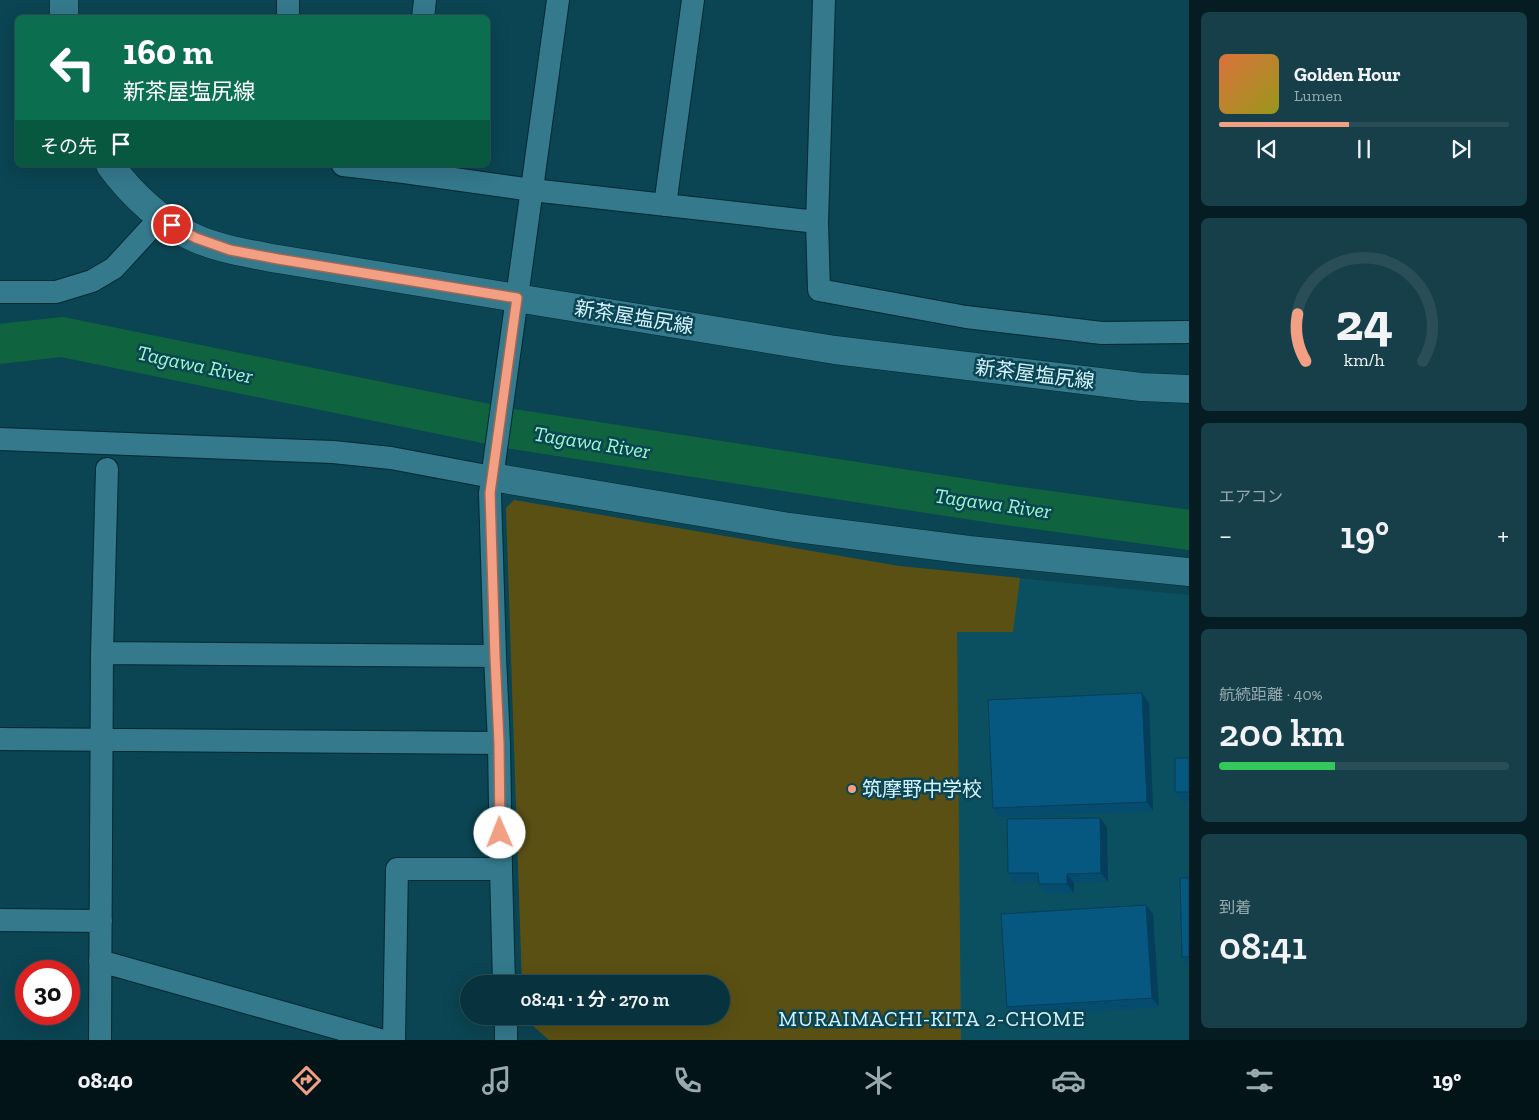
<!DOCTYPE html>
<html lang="ja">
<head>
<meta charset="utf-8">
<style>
	:root { --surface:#08333e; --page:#163f49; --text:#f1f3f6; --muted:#98aab0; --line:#294e58; --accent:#f39f83 }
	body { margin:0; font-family:"Zilla Slab","Noto Sans JP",serif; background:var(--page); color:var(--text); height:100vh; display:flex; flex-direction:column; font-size:19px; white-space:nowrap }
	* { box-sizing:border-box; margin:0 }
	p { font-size:16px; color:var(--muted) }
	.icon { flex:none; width:28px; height:28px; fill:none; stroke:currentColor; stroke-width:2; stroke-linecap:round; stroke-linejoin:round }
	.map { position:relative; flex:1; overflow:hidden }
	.drawer { display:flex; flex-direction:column; gap:12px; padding:12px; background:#041c22; width:350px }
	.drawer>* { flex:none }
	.guide { position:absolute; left:15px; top:15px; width:475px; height:152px; border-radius:8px; box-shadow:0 5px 20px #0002,0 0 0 1px var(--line); background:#0b6e4f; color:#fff; overflow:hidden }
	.speed { position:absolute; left:15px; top:960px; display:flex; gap:10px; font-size:25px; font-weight:700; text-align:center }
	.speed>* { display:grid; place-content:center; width:65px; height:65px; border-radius:50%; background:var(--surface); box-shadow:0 5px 20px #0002,0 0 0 1px var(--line); line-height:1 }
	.speed .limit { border:8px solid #d22; background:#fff; color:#111 }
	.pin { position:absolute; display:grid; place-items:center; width:42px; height:42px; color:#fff; margin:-21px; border:2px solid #fff; border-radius:50%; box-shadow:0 1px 5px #0007 }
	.me { position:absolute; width:55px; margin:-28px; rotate:359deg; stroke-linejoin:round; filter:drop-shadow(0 0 4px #0008) }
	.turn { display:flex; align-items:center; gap:18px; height:105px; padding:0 25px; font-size:22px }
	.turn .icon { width:65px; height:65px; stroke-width:2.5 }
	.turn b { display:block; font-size:35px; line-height:42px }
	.then { display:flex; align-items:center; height:48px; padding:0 25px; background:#0003; gap:10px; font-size:19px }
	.big { font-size:38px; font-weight:600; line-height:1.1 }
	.drawer .tile { flex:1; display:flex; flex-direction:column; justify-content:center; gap:8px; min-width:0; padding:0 18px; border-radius:8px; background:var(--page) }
	.drawer .dial { align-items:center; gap:0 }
	.dial svg { height:130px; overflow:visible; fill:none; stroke:var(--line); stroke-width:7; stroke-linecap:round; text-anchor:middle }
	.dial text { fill:var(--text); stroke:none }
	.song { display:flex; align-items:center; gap:15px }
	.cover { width:60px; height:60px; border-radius:8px; background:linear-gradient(135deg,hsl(20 70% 55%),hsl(60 70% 35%)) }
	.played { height:5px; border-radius:2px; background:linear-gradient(90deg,var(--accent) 45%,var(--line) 45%) }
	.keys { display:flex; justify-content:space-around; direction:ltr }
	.heat { display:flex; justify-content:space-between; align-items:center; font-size:28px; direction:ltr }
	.charge { height:8px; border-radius:4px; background:linear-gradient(90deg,#34c759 40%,var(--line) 0) }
	.trip { position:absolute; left:460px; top:975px; width:270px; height:50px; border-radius:25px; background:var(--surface); box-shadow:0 5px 20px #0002,0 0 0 1px var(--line); font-weight:600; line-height:50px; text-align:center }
	.tab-bar { display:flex; height:80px; justify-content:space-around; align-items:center; background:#031419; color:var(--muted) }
	.tab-bar .icon { width:35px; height:35px }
	.tab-bar .on { color:var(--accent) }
	.tab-bar b { font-size:22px; color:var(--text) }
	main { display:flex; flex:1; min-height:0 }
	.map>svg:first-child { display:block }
	.built { fill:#0a5060 }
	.green { fill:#5b5013 }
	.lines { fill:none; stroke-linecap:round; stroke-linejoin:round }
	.river { stroke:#0f633f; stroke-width:40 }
	.minor-casing { stroke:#022832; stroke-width:24 }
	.tertiary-casing { stroke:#022832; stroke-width:29 }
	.secondary-casing { stroke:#022832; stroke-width:29 }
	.minor { stroke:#34798c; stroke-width:22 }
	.tertiary { stroke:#34798c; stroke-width:28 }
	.secondary { stroke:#34798c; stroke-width:28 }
	.wall { fill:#064c6e }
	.shaded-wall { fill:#053e5a }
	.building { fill:#075880; stroke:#053e5a }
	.route-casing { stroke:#9e6755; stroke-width:12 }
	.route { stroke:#f39f83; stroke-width:9 }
	.poi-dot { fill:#f39f83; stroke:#0b4452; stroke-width:2 }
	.labels { text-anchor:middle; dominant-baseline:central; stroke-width:5; stroke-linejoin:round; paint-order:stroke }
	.street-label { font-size:20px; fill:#d3f4fe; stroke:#0b4452 }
	.poi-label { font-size:20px; fill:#d3f4fe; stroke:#0b4452; text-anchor:start }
	.water-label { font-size:21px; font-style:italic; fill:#9dfac7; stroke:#0b4452 }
	.neighbourhood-label { font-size:21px; letter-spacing:1px; fill:#d3f4fe; stroke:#0b4452 }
</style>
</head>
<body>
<main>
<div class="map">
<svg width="1189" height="1040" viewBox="0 0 1189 1040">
	<rect width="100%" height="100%" fill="#0b4452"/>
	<path class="built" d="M 514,500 L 899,566 L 1189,595 L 1189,1040 L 549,1040 L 523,1016 L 721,1016 L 721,984 L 522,984 L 506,508 Z"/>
	<path class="green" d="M 514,500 L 899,566 L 1020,578 L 1013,632 L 957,632 L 961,1040 L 549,1040 L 523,1017 L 721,1016 L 721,984 L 522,984 L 506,508 Z"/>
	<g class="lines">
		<path class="river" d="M 0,344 L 62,337 L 513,429 L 999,504 L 1189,530"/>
		<g class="minor-casing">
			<path id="minor" d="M 824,0 L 817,222 L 819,290 L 966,317 L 1102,333 L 1189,332
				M 288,18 L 288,0
				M 423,18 L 425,0
				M 343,165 L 404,172 L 532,190 L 817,222
				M 665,205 L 693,0
				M 0,292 L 56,292 L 92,281 L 114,268 L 160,218
				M 0,439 L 333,452 L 391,458 L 492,477
				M 102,653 L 495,656
				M 0,739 L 499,743
				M 0,920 L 101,921
				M 100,961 L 380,1040
				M 504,984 L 501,869 L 499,743 L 495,656 L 490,493 L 558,0
				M 506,1016 L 506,1040
				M 100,1040 L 102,653 L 107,469
				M 394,1040 L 397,869 L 501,869"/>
		</g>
		<g class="tertiary-casing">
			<path id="tertiary" d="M 492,477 L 789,527 L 969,550 L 1189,572"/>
		</g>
		<g class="secondary-casing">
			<path id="secondary" d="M 64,18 L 64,0
				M 110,165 C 131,194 164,225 197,239 C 223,250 251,254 278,259 L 835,350 L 1141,387 L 1189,389"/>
		</g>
		<use href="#minor" class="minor"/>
		<use href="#tertiary" class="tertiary"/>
		<use href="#secondary" class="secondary"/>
	</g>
	<path class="wall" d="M 1142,693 L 1149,703 L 1153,811 L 999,817 L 993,808 Z
		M 1189,758 L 1189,802 L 1182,802 L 1175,792 Z
		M 1107,827 L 1108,882 L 1074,883 L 1074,893 L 1045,893 L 1039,884 L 1039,882 L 1014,883 L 1008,873 Z
		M 1189,878 L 1189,967 L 1188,967 L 1182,957 Z
		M 1146,905 L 1153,914 L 1159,1007 L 1014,1017 L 1007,1007 Z"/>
	<path class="shaded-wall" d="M 1142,693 L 1149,703 L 1153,811 L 1147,802 Z
		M 1100,818 L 1107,827 L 1108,882 L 1101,873 Z
		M 1067,874 L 1074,883 L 1074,893 L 1067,884 Z
		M 1146,905 L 1153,914 L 1159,1007 L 1152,998 Z"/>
	<path class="building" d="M 1142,693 L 1147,802 L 993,808 L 988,700 Z
		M 1175,758 L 1189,758 L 1189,792 L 1175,792 Z
		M 1100,818 L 1101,873 L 1067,874 L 1067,884 L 1039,884 L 1038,873 L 1008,873 L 1007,819 Z
		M 1180,878 L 1189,878 L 1189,957 L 1182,957 Z
		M 1146,905 L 1152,998 L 1007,1007 L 1001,914 Z"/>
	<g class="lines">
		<g class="route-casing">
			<path id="route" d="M 172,225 L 196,238 L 230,250 L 278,259 L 517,298 L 490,493 L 495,656 L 499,743 L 500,833"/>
		</g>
		<use href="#route" class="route"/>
	</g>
	<circle class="poi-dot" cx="852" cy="789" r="5"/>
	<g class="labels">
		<g class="street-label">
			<text transform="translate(634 317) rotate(9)">新茶屋塩尻線</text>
			<text transform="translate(1035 374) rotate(7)">新茶屋塩尻線</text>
		</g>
		<g class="poi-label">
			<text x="862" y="789">筑摩野中学校</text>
		</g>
		<g class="water-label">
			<text transform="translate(195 364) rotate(12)">Tagawa River</text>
			<text transform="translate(592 442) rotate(9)">Tagawa River</text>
			<text transform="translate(993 503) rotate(8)">Tagawa River</text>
		</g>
		<g class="neighbourhood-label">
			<text x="932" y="1018">MURAIMACHI-KITA 2-CHOME</text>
		</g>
	</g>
</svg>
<div class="speed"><div class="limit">30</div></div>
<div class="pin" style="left:172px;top:225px;background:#d93025"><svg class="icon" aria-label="arrive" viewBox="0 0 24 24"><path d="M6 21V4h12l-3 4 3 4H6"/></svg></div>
<svg class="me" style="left:500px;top:833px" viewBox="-20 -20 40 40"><circle r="19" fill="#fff"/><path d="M0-13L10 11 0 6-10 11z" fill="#f39f83"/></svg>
<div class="trip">08:41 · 1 分 · 270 m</div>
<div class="guide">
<div class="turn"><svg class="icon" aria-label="left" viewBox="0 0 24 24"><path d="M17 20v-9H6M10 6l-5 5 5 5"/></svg><div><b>160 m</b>新茶屋塩尻線</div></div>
<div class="then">その先<svg class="icon" aria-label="arrive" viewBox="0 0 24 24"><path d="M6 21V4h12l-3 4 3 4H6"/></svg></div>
</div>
</div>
<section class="drawer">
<div class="tile">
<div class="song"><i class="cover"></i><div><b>Golden Hour</b><p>Lumen</p></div></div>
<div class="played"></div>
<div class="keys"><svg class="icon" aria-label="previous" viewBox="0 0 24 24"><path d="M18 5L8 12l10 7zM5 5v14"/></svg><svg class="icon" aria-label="pause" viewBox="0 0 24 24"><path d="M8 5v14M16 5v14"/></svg><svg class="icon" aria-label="next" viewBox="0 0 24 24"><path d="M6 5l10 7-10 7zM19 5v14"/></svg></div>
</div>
<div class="tile dial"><svg viewBox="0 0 100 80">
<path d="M14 69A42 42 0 1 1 86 69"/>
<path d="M14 69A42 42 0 0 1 9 40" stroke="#f39f83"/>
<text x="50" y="56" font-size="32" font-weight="700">24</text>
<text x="50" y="72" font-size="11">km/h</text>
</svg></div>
<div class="tile"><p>エアコン</p>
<div class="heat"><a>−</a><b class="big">19°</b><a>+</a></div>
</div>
<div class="tile"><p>航続距離 · 40%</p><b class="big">200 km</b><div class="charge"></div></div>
<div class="tile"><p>到着</p><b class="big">08:41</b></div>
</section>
</main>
<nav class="tab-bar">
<b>08:40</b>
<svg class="icon on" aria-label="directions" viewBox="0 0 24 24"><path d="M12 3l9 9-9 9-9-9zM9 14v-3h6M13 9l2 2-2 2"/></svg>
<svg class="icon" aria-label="music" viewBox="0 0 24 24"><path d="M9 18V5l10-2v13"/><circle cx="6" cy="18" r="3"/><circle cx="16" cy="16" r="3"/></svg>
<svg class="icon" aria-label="phone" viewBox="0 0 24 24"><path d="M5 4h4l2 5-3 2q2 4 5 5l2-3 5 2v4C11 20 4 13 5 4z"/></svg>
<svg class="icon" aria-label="climate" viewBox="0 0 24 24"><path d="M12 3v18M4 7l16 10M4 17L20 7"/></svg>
<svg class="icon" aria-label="car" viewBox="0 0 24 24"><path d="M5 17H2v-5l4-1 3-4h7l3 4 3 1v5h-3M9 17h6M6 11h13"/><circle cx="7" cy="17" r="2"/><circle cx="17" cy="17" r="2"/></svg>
<svg class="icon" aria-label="filters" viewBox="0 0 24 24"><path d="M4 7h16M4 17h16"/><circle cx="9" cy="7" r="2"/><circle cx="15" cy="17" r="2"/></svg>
<b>19°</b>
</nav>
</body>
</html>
